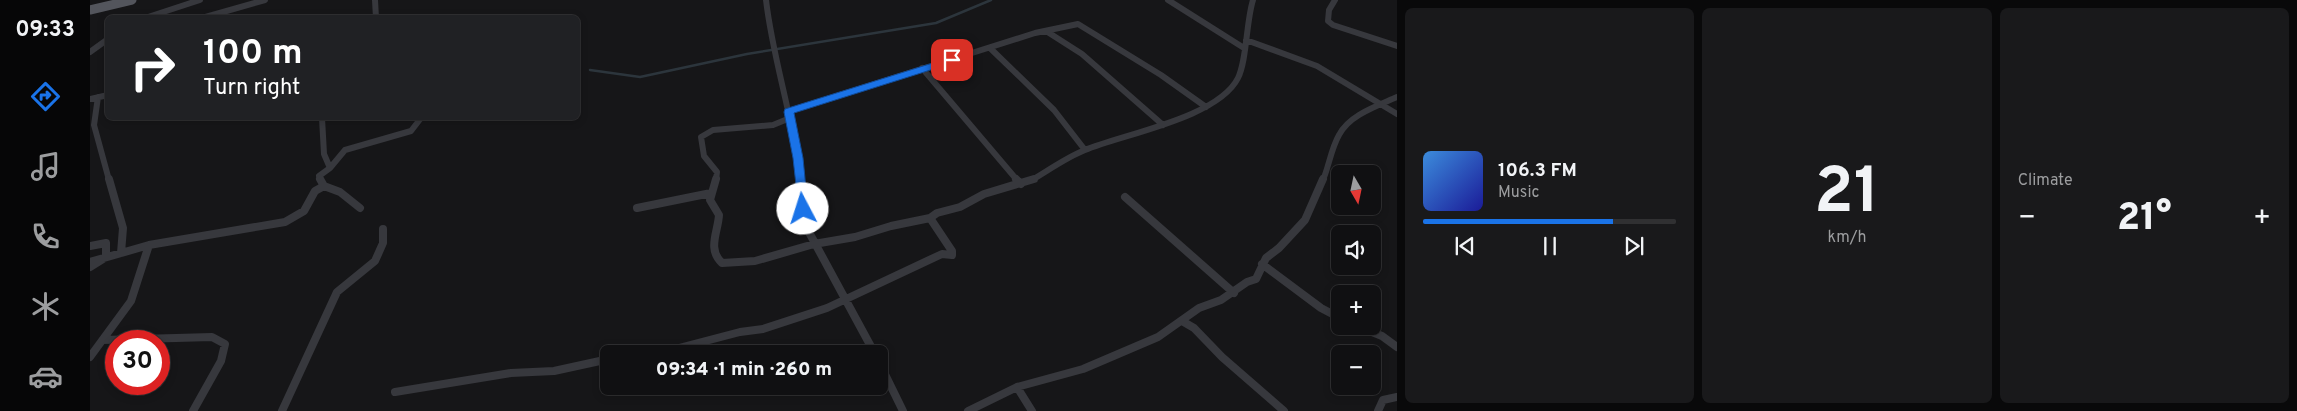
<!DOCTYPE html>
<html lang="en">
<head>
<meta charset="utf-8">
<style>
	:root { --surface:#101012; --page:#19191b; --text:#f1f3f6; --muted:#9c9d9f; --line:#303032; --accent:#1a73e8 }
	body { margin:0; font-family:Overpass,sans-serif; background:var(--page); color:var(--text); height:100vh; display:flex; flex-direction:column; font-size:19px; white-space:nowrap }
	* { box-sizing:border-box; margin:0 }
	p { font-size:16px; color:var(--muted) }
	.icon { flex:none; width:28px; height:28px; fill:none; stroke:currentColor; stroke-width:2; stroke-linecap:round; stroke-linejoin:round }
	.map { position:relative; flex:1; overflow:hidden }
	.sheet { display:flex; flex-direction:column; gap:8px; padding:8px; background:#09090a; width:900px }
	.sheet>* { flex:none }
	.guide { position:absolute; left:15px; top:15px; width:475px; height:105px; border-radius:8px; box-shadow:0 2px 8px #0003,0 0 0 1px var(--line); background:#202124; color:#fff; overflow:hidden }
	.needle { width:32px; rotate:171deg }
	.buttons { position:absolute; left:1241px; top:165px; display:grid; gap:10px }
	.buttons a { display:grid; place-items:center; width:50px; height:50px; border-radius:8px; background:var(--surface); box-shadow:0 2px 8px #0003,0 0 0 1px var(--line); font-size:25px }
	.speed { position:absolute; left:15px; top:330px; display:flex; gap:10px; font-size:25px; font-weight:700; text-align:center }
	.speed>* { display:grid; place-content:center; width:65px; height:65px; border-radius:50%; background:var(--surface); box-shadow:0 2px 8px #0003,0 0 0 1px var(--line); line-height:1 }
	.speed .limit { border:8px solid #d22; background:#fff; color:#111 }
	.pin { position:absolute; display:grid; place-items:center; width:42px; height:42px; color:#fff; margin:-21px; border-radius:10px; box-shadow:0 2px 8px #0006 }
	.me { position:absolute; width:55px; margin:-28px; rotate:355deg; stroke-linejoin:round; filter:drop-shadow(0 0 4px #0008) }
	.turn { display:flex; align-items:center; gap:18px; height:105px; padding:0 15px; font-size:22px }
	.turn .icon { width:65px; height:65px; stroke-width:2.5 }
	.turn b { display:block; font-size:35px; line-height:42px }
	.big { font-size:38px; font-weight:800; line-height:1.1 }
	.sheet .widget { flex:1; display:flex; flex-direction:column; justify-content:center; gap:8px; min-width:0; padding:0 18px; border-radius:8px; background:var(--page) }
	.sheet .dial { align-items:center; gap:0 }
	.dial b { font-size:65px; line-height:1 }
	.song { display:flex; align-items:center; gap:15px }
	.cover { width:60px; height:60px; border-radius:8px; background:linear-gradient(135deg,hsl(210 70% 55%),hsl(240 70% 35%)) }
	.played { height:5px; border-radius:2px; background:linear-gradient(90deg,var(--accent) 75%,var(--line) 75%) }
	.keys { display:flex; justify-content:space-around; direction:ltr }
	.heat { display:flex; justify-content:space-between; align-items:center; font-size:28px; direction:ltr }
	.sheet .tiles { flex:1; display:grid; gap:8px; grid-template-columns:repeat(3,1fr) }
	.trip { position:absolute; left:510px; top:345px; width:288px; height:50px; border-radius:8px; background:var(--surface); box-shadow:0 2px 8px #0003,0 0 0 1px var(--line); font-weight:800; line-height:50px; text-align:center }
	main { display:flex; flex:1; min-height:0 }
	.menu { display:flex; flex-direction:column; width:90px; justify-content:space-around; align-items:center; background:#060607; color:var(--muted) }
	.menu .icon { width:35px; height:35px }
	.menu .selected { color:var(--accent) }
	.menu b { font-size:22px; color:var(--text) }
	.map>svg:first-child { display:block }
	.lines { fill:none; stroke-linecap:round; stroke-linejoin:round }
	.stream { stroke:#2c353c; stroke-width:2.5 }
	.street-far1 { stroke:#37383d; stroke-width:6 }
	.street { stroke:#37383d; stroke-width:8 }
	.primary { stroke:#53555c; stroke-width:9 }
	.route { fill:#1a73e8; stroke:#114b97 }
</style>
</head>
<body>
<main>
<nav class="menu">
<b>09:33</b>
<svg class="icon selected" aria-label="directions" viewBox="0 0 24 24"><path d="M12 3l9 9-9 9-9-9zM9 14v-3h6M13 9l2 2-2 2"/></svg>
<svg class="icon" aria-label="music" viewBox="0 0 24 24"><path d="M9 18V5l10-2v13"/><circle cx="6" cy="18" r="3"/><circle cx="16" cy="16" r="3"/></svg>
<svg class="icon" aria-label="phone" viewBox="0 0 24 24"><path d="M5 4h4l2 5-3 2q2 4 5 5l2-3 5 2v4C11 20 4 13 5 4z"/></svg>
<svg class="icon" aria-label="climate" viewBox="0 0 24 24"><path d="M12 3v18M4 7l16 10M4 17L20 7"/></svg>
<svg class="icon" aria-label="car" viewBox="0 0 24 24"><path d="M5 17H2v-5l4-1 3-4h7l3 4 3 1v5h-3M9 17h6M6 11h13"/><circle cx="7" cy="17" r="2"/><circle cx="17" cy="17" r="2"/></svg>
</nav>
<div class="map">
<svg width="1307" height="411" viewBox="0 0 1307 411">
	<rect width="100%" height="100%" fill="#161618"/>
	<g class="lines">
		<path class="stream" d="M 500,70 L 550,77 L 657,54 L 846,23 L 901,0"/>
		<path class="street-far1" d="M 285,0 L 286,18
			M 676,0 C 683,61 704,119 710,180
			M 1078,0 L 1154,48
			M 1245,0 L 1239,10 L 1238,21 L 1243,25 L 1307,46
			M 55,18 L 110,0
			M 112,18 L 175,0
			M 956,31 L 992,54 L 1073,125
			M 1156,40 L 1227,66 L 1307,114
			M 900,48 L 964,110 L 995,150
			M 0,52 L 18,39
			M 832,68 L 927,180
			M 8,97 L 4,125 L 19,180
			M 0,99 L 18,95
			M 699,111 L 945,33 L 988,24 L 1071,75 L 1116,107
			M 232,118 L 234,154 L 240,168
			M 231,180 L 229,176 L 240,168 L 255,150 L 321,131 L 331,118
			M 626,180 L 627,172 L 614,156 L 611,137 L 623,130 L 683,125 L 700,118
			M 942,180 C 959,170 977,157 995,150 C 1033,134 1128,118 1148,78 C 1157,60 1156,22 1163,0
			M 1233,180 C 1239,166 1241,149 1249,135 C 1259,115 1287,106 1307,97"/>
		<path class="street" d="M 19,179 L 33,228 L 31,253
			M 626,179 L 620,200 L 629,215 C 628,232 617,249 632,263 L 665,261 L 724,244 L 765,237 L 801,226 L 840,218 L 847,213 L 870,207 L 894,194 L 944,179
			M 710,179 L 714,223 L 785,354
			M 926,179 L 931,184
			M 234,186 L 250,192 L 270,208
			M 1035,197 L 1144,293
			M 547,208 L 621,193
			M 0,246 L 16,243 L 16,257 L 0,267
			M 0,262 L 59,245 L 195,222 L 214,211 L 225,191 L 234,186 L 230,179
			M 1172,264 L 1231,308 L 1250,318
			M 1092,321 L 1104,328 L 1132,357 L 1194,411
			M 1267,326 L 1292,336 L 1307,347
			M 13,340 L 122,337 L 135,344 L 131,361 L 103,411
			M 566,354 L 650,332 L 673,329 L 737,308 L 852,254 L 862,255 L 862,251 L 840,218
			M 0,357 L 41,301 L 59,245
			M 789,362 L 813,411
			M 927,387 L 942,411
			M 305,392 L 421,373 L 464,371 L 519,359
			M 192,411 L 247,292 L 285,261 L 293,243 L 293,229
			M 878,411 L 927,387 L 993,369 L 1068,337 L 1109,308 L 1131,300 L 1157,282 L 1166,279 L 1176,258 L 1189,248 L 1215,220 L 1233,179
			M 1288,411 L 1293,400 L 1307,397"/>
		<path class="primary" d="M 0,10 L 42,0"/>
	</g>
	<path class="route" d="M 862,57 L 867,60 L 866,62 L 704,113 L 713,158 L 718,209 L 713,213 L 709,212 L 703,158 L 694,112 L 695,109 Z"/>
</svg>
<div class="buttons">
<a><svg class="needle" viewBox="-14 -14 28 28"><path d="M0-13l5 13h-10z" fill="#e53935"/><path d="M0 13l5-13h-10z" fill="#9c9d9f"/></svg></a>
<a><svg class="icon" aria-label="sound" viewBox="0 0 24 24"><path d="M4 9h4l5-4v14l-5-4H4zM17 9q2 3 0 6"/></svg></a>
<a>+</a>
<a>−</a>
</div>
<div class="speed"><div class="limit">30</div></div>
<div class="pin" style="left:862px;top:60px;background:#d93025"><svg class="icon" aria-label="arrive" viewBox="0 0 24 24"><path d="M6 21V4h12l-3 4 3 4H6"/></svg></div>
<svg class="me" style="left:713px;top:209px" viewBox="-20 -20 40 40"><circle r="19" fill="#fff"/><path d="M0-13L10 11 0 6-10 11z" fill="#1a73e8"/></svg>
<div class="trip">09:34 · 1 min · 260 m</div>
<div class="guide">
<div class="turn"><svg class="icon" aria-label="right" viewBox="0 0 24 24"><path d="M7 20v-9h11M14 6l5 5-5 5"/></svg><div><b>100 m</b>Turn right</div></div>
</div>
</div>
<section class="sheet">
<div class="tiles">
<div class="widget">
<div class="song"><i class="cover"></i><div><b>106.3 FM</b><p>Music</p></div></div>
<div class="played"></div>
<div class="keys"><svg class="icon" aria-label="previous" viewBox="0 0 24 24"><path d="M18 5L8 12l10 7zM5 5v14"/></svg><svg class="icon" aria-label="pause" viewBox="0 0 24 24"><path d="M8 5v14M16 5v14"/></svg><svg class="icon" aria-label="next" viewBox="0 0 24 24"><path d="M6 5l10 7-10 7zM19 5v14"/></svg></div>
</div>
<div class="widget dial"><b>21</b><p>km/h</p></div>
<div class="widget"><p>Climate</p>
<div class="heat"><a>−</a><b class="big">21°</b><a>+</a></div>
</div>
</div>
</section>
</main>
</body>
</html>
